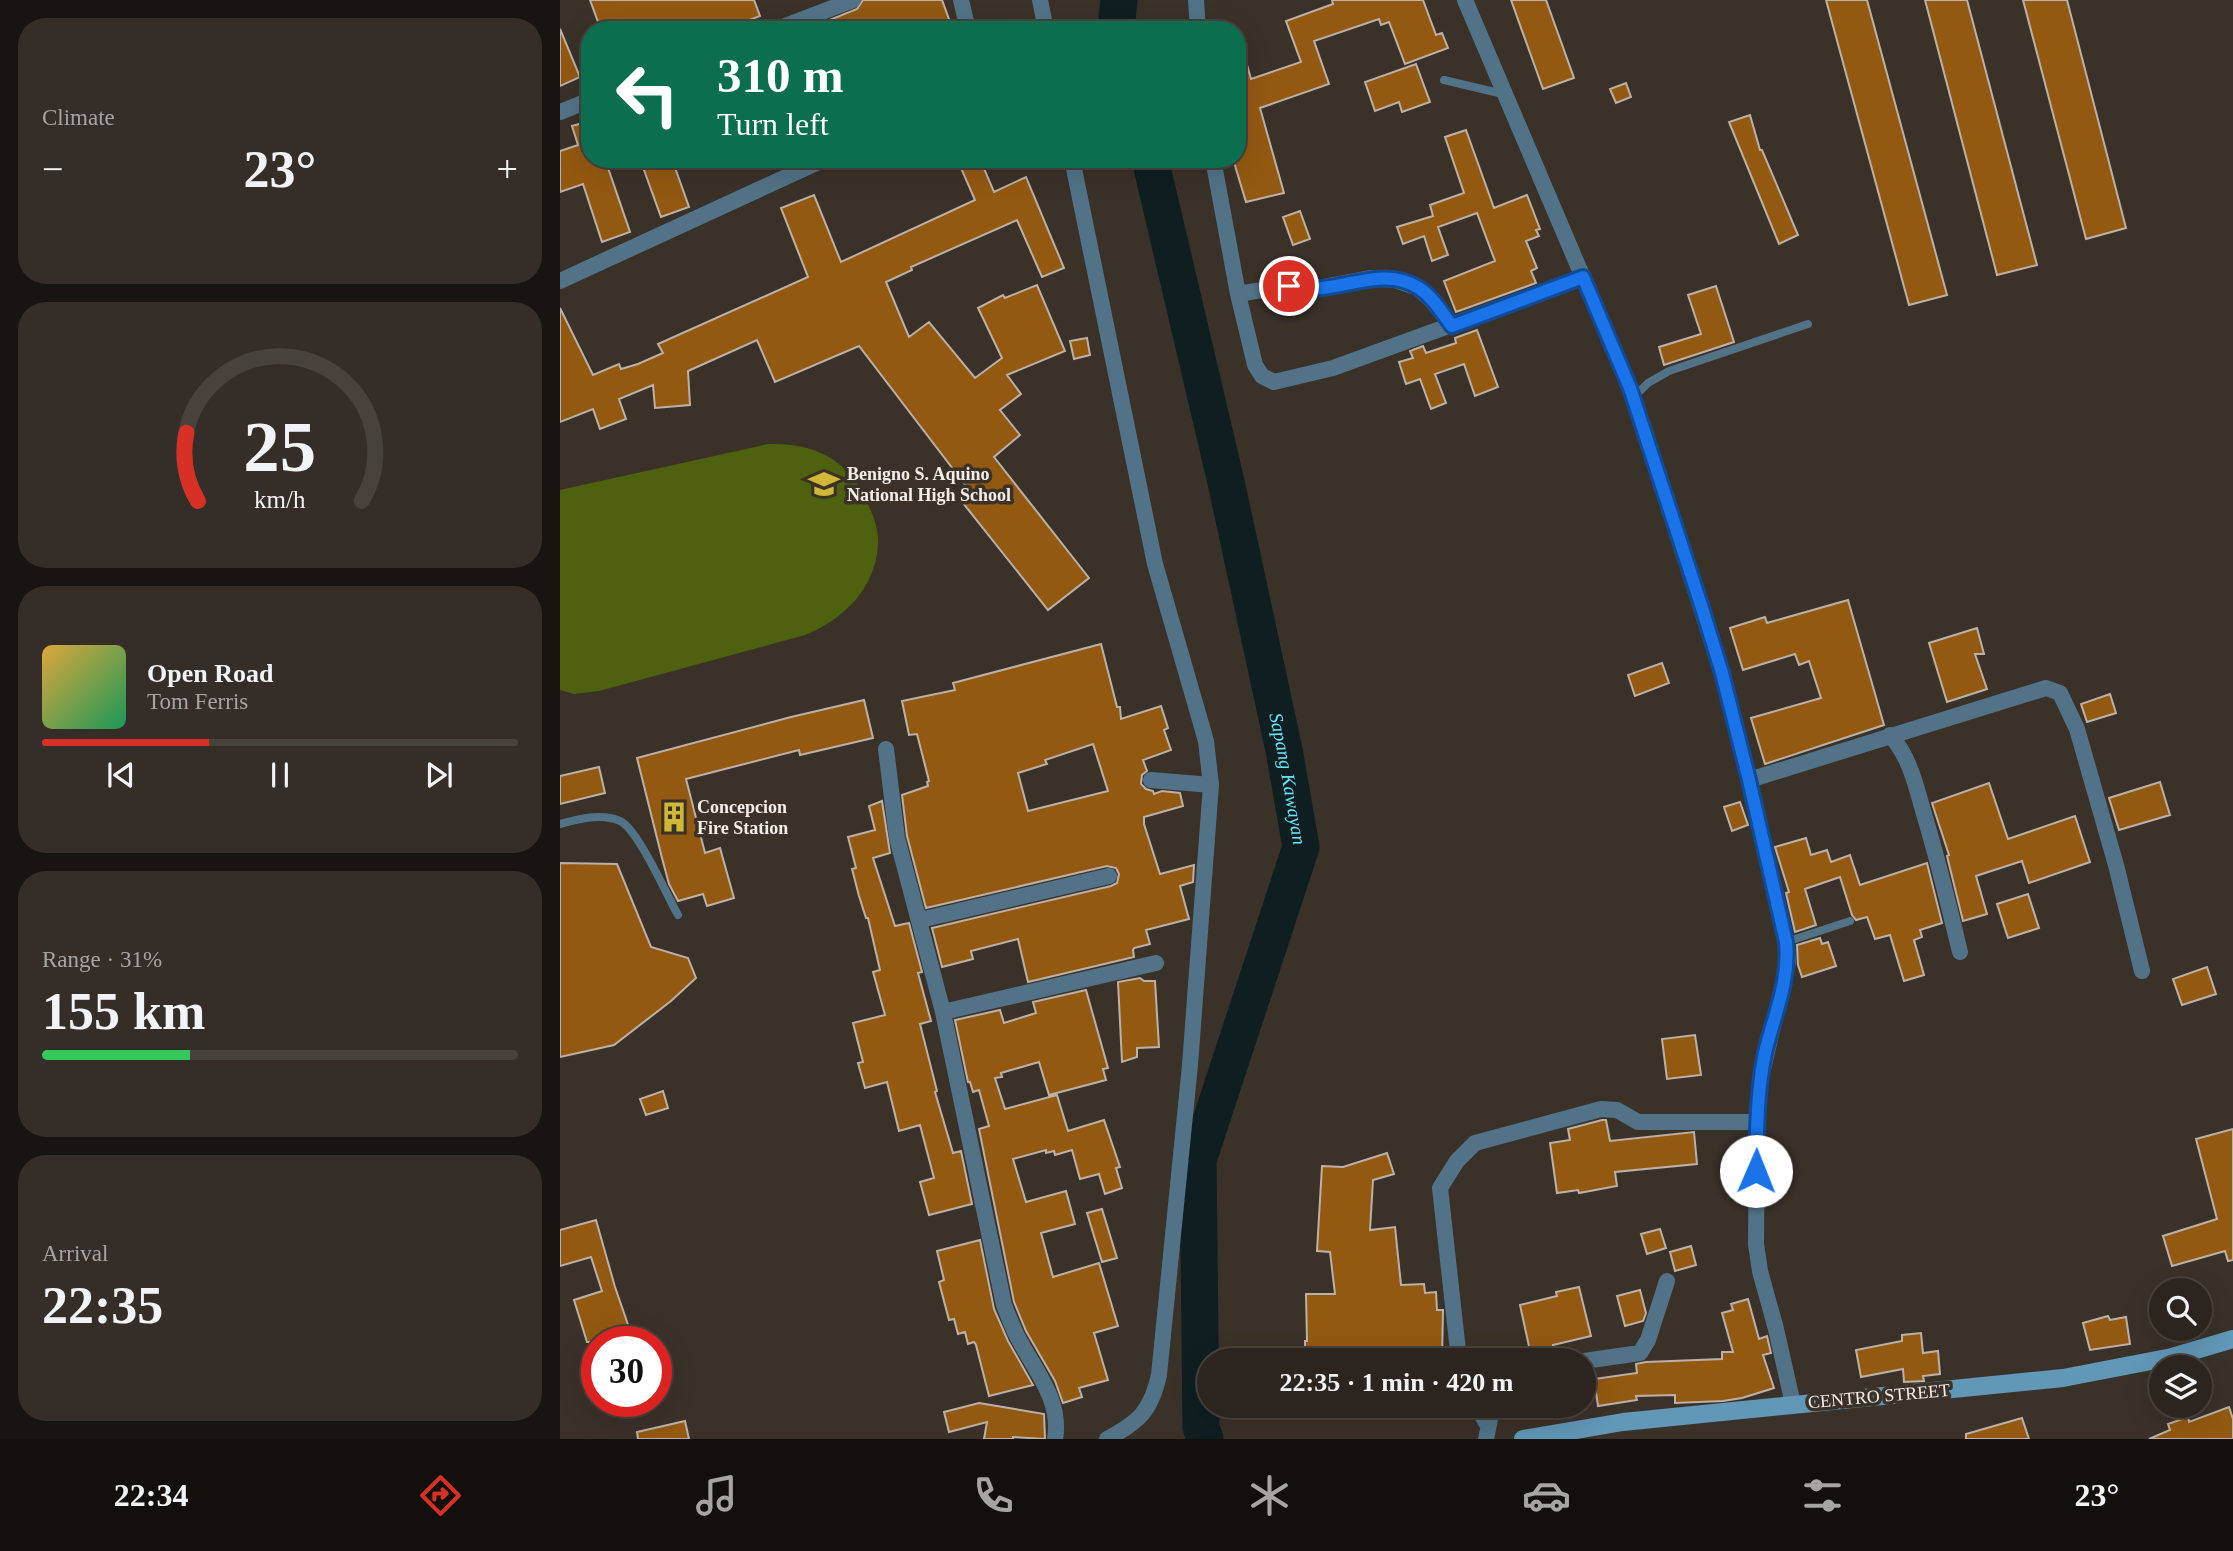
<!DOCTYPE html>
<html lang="en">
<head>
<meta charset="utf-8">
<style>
	:root { --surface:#2c251f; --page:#342d28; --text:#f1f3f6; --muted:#a6a5a4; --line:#48423d; --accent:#d93025 }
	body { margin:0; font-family:"Times New Roman",serif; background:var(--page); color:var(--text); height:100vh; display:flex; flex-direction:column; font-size:26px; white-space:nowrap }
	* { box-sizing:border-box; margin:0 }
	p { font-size:23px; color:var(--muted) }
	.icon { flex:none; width:38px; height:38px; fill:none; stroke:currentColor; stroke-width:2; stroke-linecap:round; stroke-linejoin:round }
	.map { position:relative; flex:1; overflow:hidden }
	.drawer { display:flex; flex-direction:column; gap:18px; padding:18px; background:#181411; width:560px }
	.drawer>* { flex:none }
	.guide { position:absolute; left:21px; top:21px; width:665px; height:147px; border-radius:28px; box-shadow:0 7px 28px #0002,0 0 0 2px var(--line); background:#0b6e4f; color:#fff; overflow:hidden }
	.controls { position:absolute; left:1589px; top:1278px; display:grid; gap:14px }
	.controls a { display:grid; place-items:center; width:63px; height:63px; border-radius:50%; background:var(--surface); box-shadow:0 7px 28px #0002,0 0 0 2px var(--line); font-size:35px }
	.speed { position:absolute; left:21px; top:1326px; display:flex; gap:14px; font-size:35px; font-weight:700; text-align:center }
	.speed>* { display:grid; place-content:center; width:91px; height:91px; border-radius:50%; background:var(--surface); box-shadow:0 7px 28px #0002,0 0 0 2px var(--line); line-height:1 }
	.speed .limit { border:10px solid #d22; background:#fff; color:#111 }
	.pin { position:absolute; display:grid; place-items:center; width:60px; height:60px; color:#fff; margin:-30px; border:4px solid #fff; border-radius:50%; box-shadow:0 2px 7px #0007 }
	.me { position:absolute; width:77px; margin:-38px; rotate:1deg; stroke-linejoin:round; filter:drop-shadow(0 0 5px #0008) }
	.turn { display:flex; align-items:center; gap:24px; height:147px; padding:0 21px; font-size:32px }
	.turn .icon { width:91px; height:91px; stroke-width:2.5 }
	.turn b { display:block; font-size:49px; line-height:60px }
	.big { font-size:52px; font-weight:600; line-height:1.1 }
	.drawer .widget { flex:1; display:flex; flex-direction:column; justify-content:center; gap:10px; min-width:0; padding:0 24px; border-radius:28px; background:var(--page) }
	.drawer .dial { align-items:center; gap:0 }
	.dial svg { height:182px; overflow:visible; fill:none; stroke:var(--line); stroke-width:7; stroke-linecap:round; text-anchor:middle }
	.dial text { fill:var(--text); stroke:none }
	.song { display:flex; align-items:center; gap:21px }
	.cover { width:84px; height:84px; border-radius:10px; background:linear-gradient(135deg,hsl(40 70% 55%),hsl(150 70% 35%)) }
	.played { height:7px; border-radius:4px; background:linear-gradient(90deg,var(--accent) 35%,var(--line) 35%) }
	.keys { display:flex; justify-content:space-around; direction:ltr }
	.heat { display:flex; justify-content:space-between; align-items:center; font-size:38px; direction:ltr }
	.charge { height:10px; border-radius:5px; background:linear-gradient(90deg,#34c759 31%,var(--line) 0) }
	.trip { position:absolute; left:637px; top:1348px; width:399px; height:70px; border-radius:35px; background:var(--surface); box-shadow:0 7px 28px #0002,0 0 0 2px var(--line); font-weight:600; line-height:70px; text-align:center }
	.dock { display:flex; height:112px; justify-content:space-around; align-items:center; background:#120f0c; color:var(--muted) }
	.dock .icon { width:49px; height:49px }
	.dock .current { color:var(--accent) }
	.dock b { font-size:32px; color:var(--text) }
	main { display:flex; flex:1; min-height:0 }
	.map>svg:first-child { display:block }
	.green { fill:#4e610e }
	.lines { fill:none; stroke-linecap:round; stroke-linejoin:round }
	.river { stroke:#0e1e21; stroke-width:37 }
	.building { fill:#935911; stroke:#bcb1a8; stroke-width:2; fill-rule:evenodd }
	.lane { stroke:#527387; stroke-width:8 }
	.street { stroke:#527387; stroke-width:16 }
	.secondary { stroke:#6197b7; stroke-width:18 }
	.route-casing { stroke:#114b97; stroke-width:18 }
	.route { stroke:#1a73e8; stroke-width:12 }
	.labels { text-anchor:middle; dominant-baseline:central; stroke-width:7; stroke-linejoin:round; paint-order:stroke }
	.poi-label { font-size:18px; font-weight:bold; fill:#f4eee9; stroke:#3a3129; text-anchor:start }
	.street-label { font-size:18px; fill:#f4eee9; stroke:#3a3129 }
	.water-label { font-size:19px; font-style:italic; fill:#69e5f7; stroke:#3a3129 }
</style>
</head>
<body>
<main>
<section class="drawer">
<div class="widget"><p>Climate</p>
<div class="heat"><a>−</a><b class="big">23°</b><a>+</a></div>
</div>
<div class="widget dial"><svg viewBox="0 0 100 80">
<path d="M14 69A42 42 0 1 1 86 69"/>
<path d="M14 69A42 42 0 0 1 9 39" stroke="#d93025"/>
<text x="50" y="56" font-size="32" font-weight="700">25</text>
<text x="50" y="72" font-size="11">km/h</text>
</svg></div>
<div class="widget">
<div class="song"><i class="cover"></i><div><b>Open Road</b><p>Tom Ferris</p></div></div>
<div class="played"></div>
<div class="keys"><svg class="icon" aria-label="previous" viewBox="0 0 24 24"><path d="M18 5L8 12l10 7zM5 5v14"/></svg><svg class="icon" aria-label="pause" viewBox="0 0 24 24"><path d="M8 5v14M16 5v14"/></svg><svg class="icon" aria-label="next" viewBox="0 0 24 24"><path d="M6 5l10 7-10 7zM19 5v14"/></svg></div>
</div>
<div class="widget"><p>Range · 31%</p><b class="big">155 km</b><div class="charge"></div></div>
<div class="widget"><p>Arrival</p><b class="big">22:35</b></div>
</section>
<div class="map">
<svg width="1673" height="1439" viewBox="0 0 1673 1439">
	<rect width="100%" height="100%" fill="#3a3129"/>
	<path class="green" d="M 208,444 C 227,444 243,445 261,453 C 279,460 297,480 305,498 C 312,512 319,528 318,544 C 316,588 283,620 245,635 L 39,691 L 14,694 L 0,690 L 0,490 Z"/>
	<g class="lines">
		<g class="river">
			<path d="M 559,0 L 557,18 L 560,30"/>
			<path id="s1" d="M 590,159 L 666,482 L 724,750 L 741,847 L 638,1160 L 641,1427 L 645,1439"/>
		</g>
	</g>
	<path class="building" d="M 30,0 L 194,0 L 200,16 L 164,30 L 41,30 Z
		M 303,0 L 382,0 L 393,30 L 271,30 L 267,21 L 297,9 Z
		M 772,0 L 863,0 L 876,35 L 882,33 L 888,48 L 845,64 L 829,22 L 821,25 L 819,19 L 754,41 L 769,84 L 700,108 L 724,193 L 686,202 L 673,159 L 677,159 L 677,47 L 682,47 L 691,79 L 741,62 L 726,21 L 773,4 Z
		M 951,0 L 986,0 L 1014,78 L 983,89 Z
		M 1266,0 L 1307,0 L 1387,295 L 1349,305 Z
		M 1365,0 L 1407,0 L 1477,265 L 1437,275 Z
		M 1463,0 L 1507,0 L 1566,228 L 1526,239 Z
		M 0,29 L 20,77 L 0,86 Z
		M 856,64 L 870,102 L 842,112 L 839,102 L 815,111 L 805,82 Z
		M 1066,83 L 1071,97 L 1056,103 L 1050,89 Z
		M 1190,115 L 1200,150 L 1202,150 L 1238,235 L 1219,244 L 1169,122 Z
		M 30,121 L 30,159 L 45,159 L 70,232 L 42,242 L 23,184 L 0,192 L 0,151 L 18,145 L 12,126 Z
		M 906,130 L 934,208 L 967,195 L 980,229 L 976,230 L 979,236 L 966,241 L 977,268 L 971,271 L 976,283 L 896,312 L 884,281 L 935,261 L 917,213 L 878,227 L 888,255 L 872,261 L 864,236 L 843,244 L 837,227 L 873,216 L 870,205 L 904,193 L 885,137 Z
		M 80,159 L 112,159 L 129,207 L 101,217 Z
		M 397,159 L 420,159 L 434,192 L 466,177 L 504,268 L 482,277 L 457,220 L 351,267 L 352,270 L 326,282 L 349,337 L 369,322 L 415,378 L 442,358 L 418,308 L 443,295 L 445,298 L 477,285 L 505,351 L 447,375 L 461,394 L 440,410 L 460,435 L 434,457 L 529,578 L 488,610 L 399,498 L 409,490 L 299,346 L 215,382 L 197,340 L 128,371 L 130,405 L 95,408 L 93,385 L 59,399 L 66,419 L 40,429 L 33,409 L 0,422 L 0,308 L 33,375 L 59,364 L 61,369 L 78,364 L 103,353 L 98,344 L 248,277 L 221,208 L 254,195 L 281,262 L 415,200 Z
		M 740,211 L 750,239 L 733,245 L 723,217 Z
		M 1156,286 L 1174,342 L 1104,365 L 1099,347 L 1141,334 L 1128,295 Z
		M 917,330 L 938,387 L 915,396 L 904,364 L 875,374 L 886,403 L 871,409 L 860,379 L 846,384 L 839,362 L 853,358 L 850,351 L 863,346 L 866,353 L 896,343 L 895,338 Z
		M 527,338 L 530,355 L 514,359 L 510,341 Z
		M 1288,600 L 1324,725 L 1205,764 L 1191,718 L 1261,698 L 1249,661 L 1239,665 L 1235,654 L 1183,670 L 1170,628 L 1205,617 L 1207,623 Z
		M 1417,628 L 1424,654 L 1415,654 L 1427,689 L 1387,702 L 1369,643 Z
		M 541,644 L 557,707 L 560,707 L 561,719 L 601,706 L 608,728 L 604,730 L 611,750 L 583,760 L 587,771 L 582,775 L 581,784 L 586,789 L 593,791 L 594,794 L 602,791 L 620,793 L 623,806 L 584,817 L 584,824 L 600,874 L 634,865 L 633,882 L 620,886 L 629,919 L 586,930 L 590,944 L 574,948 L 573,950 L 574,957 L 468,982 L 458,939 L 411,951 L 413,959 L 382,967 L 372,928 L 551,886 L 557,883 L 559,874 L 556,868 L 547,866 L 366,908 L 347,836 L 342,795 L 368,786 L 367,782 L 369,781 L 357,734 L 349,735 L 342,701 L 395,690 L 393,683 ZM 533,744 L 548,791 L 468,811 L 458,773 L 487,764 L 485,760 Z
		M 1102,663 L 1109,683 L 1075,696 L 1068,675 Z
		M 1550,694 L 1556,713 L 1527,722 L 1521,704 Z
		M 304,700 L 313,738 L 240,755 L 239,750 L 126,779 L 145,853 L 160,848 L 174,898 L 147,906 L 143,894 L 118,901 L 109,884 L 102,858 L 77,758 L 231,717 Z
		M 39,767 L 45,793 L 0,804 L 0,776 Z
		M 1600,782 L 1610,815 L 1559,830 L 1549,798 Z
		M 1429,783 L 1448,839 L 1515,816 L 1530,862 L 1469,883 L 1462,861 L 1416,876 L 1427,914 L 1403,921 L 1387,856 L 1389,855 L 1372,803 Z
		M 322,801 L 330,853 L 313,858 L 335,926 L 349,923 L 362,972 L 358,973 L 371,1021 L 360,1024 L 377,1091 L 375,1092 L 393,1153 L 401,1151 L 412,1204 L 369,1215 L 360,1182 L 374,1178 L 360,1125 L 339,1131 L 327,1082 L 305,1088 L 298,1063 L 303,1062 L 293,1023 L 325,1015 L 313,972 L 320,970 L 308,918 L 306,918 L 299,896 L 292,869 L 296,868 L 288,837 L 315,830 L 309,806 Z
		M 1180,802 L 1188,825 L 1172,831 L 1164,807 Z
		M 1246,838 L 1251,855 L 1267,850 L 1271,862 L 1290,855 L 1300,885 L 1367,863 L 1382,923 L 1360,930 L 1362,937 L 1354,940 L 1364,975 L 1344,981 L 1330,935 L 1315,939 L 1307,917 L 1296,920 L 1292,915 L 1280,877 L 1245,889 L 1256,925 L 1235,932 L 1226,893 L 1229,892 L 1215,847 Z
		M 0,863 L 57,864 L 91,947 L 128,958 L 136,978 L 111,1001 L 54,1045 L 0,1057 Z
		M 1468,894 L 1479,928 L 1448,938 L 1437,904 Z
		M 1260,938 L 1262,944 L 1268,942 L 1276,966 L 1242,977 L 1238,965 L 1237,945 Z
		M 1647,967 L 1656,994 L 1622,1005 L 1613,979 Z
		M 580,978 L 584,981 L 595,981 L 599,1047 L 577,1048 L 577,1057 L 562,1062 L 558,982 Z
		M 526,990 L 548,1068 L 543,1069 L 546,1080 L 489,1095 L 479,1062 L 441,1073 L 442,1077 L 435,1078 L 445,1109 L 497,1095 L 508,1131 L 544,1120 L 560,1167 L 556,1168 L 562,1188 L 545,1194 L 539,1174 L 520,1179 L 512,1150 L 495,1155 L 494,1151 L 486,1153 L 486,1150 L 453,1159 L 466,1202 L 506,1191 L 515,1224 L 481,1233 L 493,1277 L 539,1263 L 558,1326 L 534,1333 L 548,1380 L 519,1388 L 522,1397 L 503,1403 L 495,1381 L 466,1331 L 454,1302 L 419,1129 L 429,1126 L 419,1090 L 413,1092 L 410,1082 L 408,1082 L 395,1020 L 440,1010 L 444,1023 L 476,1013 L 473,1002 Z
		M 1135,1035 L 1141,1075 L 1107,1079 L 1102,1039 Z
		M 103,1091 L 108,1108 L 86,1115 L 80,1099 Z
		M 1042,1120 L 1046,1120 L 1050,1141 L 1134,1132 L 1137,1164 L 1055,1172 L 1057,1186 L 1019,1193 L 1018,1190 L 997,1193 L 990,1143 L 1010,1140 L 1008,1129 Z
		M 1673,1129 L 1673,1260 L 1668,1261 L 1665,1251 L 1612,1266 L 1603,1236 L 1657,1219 L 1636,1139 Z
		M 827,1153 L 834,1174 L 813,1180 L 810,1230 L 835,1227 L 841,1285 L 864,1284 L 865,1293 L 876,1292 L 877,1310 L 883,1310 L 882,1360 L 745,1360 L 745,1341 L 747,1341 L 746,1294 L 775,1294 L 770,1252 L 757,1251 L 762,1166 L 783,1167 Z
		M 542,1209 L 557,1258 L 542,1262 L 527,1213 Z
		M 36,1220 L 55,1287 L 74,1342 L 27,1342 L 14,1300 L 42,1291 L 31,1257 L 0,1266 L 0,1230 Z
		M 1100,1229 L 1106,1248 L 1087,1254 L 1081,1234 Z
		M 420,1240 L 434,1309 L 448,1341 L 473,1385 L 429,1396 L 416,1345 L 414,1342 L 408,1344 L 405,1332 L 398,1334 L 394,1319 L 389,1320 L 379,1282 L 384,1280 L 377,1251 Z
		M 1131,1246 L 1136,1265 L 1115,1271 L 1110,1252 Z
		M 1019,1287 L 1031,1336 L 993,1345 L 995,1358 L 972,1360 L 960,1305 L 997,1296 L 996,1292 Z
		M 1080,1290 L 1086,1313 L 1083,1321 L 1065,1326 L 1057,1296 Z
		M 1188,1299 L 1199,1339 L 1207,1336 L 1211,1353 L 1203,1355 L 1214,1388 L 1182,1398 L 1163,1401 L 1115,1403 L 1115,1395 L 1076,1396 L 1077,1400 L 1038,1406 L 1034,1379 L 1077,1373 L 1076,1364 L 1086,1362 L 1162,1359 L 1162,1352 L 1173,1352 L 1162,1313 L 1173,1310 L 1171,1304 Z
		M 1548,1316 L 1550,1320 L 1566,1317 L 1570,1344 L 1530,1350 L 1523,1323 Z
		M 1361,1333 L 1363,1353 L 1378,1351 L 1380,1374 L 1363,1376 L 1364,1381 L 1344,1382 L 1343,1369 L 1301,1377 L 1296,1350 L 1342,1341 L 1342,1335 Z
		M 419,1403 L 484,1414 L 485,1439 L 453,1437 L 453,1439 L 424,1439 L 427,1422 L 389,1432 L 384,1412 Z
		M 1669,1407 L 1673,1419 L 1673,1439 L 1589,1439 L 1610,1430 L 1608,1424 L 1628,1417 L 1629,1422 Z
		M 1462,1418 L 1469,1439 L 1406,1439 L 1406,1434 Z
		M 125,1421 L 129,1439 L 78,1439 L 77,1432 Z"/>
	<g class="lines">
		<path class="lane" d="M 884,80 L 943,94
			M 1073,398 L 1088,383 L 1109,371 L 1248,324
			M 0,824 C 19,819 41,813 60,821 C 78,829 107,896 118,915
			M 1226,942 L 1290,921"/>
		<path class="street" d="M 401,0 L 408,30
			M 480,0 L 486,30
			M 636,0 L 638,30
			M 905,0 L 1070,388 L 1162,673 L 1189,780 L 1226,942 L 1228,962 L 1200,1082 L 1197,1122 L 1196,1244 L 1200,1271 L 1216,1329 L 1233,1404
			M 215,30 L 293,0
			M 0,112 L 30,100
			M 512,159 L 595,564 L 646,741 L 651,785 L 630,1065 L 599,1375 C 591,1411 579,1422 547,1439
			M 653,159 L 678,294 L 695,365 L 702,376 L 714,382 L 773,368 L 1023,277
			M 0,281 L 265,159
			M 678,294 L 721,287 L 758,288 L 810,278 L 835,280 L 858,288 L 871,300 L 892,326
			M 1330,735 C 1350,757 1356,786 1364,814 C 1378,860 1389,906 1400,952
			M 326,749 L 337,838 L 383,1012 L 444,1305 C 448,1315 452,1326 457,1336 C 474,1369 502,1400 495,1439
			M 591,780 L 651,785
			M 1189,780 L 1486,688 L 1500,693 L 1517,729 L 1556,865 L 1582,971
			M 360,920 L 549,876
			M 383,1012 L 596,963
			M 899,1360 L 880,1188 L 897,1161 L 915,1143 L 1041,1109 L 1057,1110 L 1078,1122 L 1197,1122
			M 1024,1361 L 1080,1353 L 1088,1340 L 1107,1281
			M 916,1405 L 928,1426
			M 926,1439 L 933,1405"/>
		<path class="secondary" d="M 963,1439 L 1063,1422 L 1503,1378 L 1612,1357 L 1673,1339"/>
	</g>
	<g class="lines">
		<g class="route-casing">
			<path id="route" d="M 729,286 C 740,287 751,289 762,288 C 794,285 829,268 859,288 C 873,297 882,313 892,326 L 1023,277 L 1070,388 L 1142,608 L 1162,673 L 1189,780 L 1226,942 C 1230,981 1214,1015 1205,1053 C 1197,1091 1197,1131 1196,1171"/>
		</g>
		<use href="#route" class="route"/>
	</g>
	<defs>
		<g id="school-bare" transform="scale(2.415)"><path d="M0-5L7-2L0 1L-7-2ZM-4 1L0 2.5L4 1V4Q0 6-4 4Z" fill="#d1b736" stroke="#3a3129" stroke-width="2.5" paint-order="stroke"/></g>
		<g id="building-bare" transform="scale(2.415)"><path d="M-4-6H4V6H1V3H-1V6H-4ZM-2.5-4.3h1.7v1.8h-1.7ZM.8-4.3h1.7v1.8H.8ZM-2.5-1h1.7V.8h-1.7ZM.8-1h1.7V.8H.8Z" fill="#d1b736" stroke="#3a3129" stroke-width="2.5" paint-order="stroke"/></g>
	</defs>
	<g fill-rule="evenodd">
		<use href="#school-bare" x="264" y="484"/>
		<use href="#building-bare" x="114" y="817"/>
	</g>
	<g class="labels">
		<g class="poi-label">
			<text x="287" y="474">Benigno S. Aquino<tspan x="287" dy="21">National High School</tspan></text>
			<text x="137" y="807">Concepcion<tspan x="137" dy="21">Fire Station</tspan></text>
		</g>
		<g class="street-label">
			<text transform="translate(1319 1396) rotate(-5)">CENTRO STREET</text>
		</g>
		<g class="water-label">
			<text stroke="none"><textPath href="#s1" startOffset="635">Sapang Kawayan</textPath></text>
		</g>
	</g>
</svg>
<div class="controls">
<a><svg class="icon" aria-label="search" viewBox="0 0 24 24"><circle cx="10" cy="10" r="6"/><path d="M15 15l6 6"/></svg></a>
<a><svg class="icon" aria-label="layers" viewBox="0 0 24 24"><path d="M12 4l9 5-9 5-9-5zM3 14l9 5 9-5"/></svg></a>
</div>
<div class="speed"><div class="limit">30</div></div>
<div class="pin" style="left:729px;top:286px;background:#d93025"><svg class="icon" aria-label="arrive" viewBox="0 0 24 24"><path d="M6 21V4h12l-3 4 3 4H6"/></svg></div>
<svg class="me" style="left:1196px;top:1171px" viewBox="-20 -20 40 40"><circle r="19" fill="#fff"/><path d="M0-13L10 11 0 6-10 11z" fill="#1a73e8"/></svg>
<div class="trip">22:35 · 1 min · 420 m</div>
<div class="guide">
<div class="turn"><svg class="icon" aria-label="left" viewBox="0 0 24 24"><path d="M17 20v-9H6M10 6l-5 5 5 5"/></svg><div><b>310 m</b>Turn left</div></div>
</div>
</div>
</main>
<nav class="dock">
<b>22:34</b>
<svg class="icon current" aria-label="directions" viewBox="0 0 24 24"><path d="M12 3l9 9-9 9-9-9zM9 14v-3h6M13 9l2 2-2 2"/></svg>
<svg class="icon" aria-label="music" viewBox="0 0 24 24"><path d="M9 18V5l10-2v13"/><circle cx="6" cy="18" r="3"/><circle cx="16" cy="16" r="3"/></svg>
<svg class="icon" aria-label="phone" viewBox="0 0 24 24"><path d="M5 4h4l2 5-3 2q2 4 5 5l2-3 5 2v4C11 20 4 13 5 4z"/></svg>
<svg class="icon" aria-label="climate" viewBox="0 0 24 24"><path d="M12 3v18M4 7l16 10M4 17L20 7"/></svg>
<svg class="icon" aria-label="car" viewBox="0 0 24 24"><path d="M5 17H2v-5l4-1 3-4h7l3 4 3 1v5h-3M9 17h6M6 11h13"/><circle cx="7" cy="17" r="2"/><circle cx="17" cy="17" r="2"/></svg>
<svg class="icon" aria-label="filters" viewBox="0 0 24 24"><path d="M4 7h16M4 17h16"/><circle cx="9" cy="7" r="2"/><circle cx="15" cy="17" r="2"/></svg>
<b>23°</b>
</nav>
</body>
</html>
